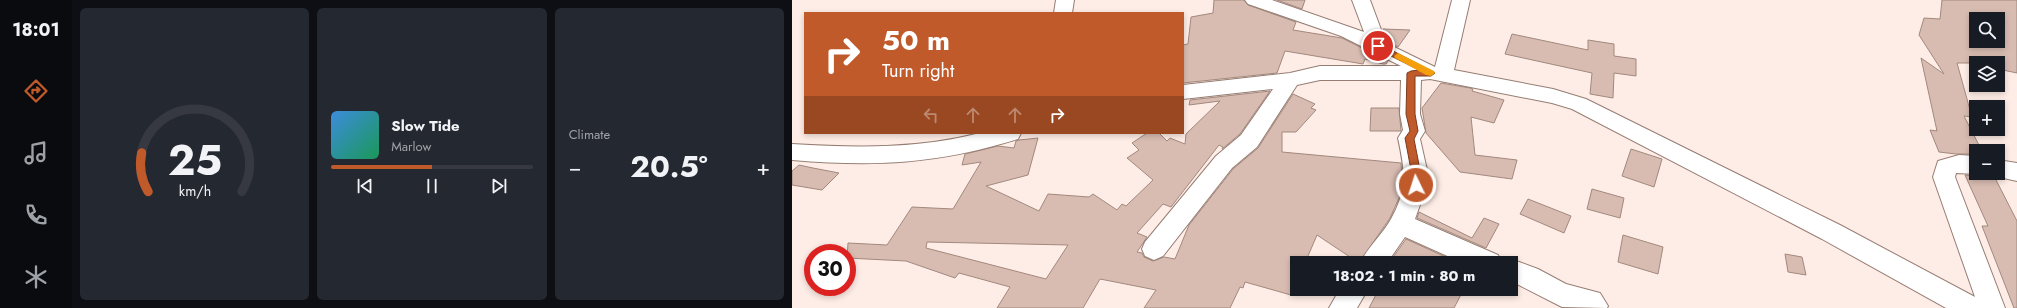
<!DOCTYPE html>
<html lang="en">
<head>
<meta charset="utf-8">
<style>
	:root { --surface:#171b24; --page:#242831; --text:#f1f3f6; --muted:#9ea1a6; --line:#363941; --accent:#c05a2b }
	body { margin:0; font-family:Jost,sans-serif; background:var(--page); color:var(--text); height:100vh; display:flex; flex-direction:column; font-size:15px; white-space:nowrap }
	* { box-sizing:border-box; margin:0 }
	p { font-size:13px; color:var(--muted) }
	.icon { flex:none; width:22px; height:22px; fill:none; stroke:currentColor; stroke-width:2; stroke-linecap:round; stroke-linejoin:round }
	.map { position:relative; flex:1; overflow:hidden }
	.panel { display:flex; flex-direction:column; gap:8px; padding:8px; background:#0d0f14; width:720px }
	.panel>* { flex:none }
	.top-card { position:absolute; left:12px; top:12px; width:380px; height:122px; border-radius:0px; box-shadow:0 2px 6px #0003; background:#c05a2b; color:#fff; overflow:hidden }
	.buttons { position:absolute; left:1177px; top:12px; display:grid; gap:8px }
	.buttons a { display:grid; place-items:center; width:36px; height:36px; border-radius:0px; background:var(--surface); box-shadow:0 2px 6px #0003; font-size:20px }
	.speed { position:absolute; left:12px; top:244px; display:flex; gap:8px; font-size:20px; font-weight:700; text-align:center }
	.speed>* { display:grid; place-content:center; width:52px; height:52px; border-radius:50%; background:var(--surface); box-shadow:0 2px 6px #0003; line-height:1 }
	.speed .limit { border:6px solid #d22; background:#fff; color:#111 }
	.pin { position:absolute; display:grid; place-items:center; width:34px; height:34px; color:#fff; margin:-17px; border:2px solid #fff; border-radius:50%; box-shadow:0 1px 4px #0007 }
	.me { position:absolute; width:44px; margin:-22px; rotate:356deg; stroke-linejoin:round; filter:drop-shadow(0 0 3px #0008) }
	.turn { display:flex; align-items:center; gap:14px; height:84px; padding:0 12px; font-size:18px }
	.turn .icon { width:52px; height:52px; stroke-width:2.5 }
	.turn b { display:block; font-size:28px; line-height:34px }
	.lanes { display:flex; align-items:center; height:38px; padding:0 12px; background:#0003; justify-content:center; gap:20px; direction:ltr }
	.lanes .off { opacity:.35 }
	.big { font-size:30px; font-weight:700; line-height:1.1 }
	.panel .card { flex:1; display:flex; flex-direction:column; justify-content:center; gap:6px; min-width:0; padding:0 14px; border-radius:6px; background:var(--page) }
	.panel .dial { align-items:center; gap:0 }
	.dial svg { height:104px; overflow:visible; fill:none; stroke:var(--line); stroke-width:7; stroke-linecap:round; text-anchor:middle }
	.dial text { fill:var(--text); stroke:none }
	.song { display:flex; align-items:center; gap:12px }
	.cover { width:48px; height:48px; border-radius:6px; background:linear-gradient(135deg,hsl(210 70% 55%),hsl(150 70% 35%)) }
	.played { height:4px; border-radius:2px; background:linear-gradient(90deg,var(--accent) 50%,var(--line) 50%) }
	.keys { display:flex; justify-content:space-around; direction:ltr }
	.heat { display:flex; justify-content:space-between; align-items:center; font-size:22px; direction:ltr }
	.panel .tiles { flex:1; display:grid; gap:8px; grid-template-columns:repeat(3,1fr) }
	.trip { position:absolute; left:498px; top:256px; width:228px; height:40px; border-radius:0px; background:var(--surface); box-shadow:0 2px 6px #0003; font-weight:700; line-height:40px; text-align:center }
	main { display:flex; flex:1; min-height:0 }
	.tab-bar { display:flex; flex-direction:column; width:72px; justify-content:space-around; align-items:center; background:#090b0e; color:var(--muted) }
	.tab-bar .icon { width:28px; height:28px }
	.tab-bar .current { color:var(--accent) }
	.tab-bar b { font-size:18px; color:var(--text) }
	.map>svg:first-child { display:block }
	.building { fill:#d8bcb1; stroke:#a2887d; fill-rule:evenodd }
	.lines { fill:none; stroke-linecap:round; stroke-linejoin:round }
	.minor-casing { stroke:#967d73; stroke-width:2 }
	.minor { fill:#fff; fill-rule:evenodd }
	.route { fill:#c05a2b; stroke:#7d3a1c }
	.slow { fill:#f59e0b }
</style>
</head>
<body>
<main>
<nav class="tab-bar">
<b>18:01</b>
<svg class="icon current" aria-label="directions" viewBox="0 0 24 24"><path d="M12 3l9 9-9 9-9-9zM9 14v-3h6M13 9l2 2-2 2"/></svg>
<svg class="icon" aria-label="music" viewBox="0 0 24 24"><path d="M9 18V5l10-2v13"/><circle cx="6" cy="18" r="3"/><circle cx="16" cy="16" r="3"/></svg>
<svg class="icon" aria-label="phone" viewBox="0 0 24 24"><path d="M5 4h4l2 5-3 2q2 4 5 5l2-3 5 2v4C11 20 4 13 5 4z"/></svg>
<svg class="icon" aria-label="climate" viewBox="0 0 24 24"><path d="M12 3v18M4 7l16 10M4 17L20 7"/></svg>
</nav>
<section class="panel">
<div class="tiles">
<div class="card dial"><svg viewBox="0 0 100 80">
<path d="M14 69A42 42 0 1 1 86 69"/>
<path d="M14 69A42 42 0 0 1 9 39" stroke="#c05a2b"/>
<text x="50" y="56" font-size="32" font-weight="700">25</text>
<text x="50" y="72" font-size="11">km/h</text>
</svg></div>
<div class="card">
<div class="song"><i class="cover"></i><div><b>Slow Tide</b><p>Marlow</p></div></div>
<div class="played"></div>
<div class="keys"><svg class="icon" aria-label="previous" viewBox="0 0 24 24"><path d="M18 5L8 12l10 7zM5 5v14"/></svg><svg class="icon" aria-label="pause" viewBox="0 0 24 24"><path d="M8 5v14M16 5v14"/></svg><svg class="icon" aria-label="next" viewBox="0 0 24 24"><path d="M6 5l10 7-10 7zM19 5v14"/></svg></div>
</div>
<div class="card"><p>Climate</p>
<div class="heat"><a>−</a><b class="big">20.5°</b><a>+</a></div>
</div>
</div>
</section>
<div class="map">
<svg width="1225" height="308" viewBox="0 0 1225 308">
	<rect width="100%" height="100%" fill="#feede6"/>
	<path class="building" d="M 422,0 L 452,0 L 456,5 L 504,22 L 501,30 L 550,38 L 596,61 L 594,64 L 591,64 L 573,59 L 571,64 L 493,51 L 485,73 L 391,83 L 391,45 L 396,44 L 399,17 L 421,13 Z
		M 485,0 L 513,0 L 510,9 Z
		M 1150,0 L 1225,0 L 1225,73 L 1206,69 L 1206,63 L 1165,63 L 1180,117 L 1172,116 L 1190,151 L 1184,151 L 1184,154 L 1164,154 L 1147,152 L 1138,130 L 1145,131 L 1129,58 L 1152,74 L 1127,35 L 1132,18 L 1148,19 ZM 1184,19 L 1206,19 L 1206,41 L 1184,41 Z
		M 591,29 L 618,30 L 606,47 L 595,42 Z
		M 720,34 L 796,50 L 796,40 L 822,44 L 822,56 L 844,59 L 844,76 L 822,73 L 821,98 L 798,94 L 800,73 L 713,54 Z
		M 649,83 L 678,88 L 681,89 L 680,91 L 712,100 L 702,123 L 679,117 L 683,155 L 725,160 L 720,179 L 668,172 L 634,133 L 630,108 Z
		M 478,91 L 448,134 L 430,149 L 431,147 L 427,145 L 379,207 L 371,204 L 345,233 L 355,237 L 345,252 L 350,253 L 352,257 L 361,261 L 372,257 L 383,259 L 397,225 L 441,169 L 466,148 L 501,94 L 523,104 L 519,108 L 524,110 L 504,132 L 490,132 L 490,152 L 609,163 L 610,179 L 607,198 L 598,218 L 567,263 L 525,235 L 513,263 L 505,263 L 505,281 L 499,295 L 453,282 L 451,288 L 448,287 L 438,308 L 352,308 L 364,290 L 308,279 L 291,308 L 205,308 L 218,287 L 167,273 L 163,278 L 114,261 L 55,258 L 56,243 L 95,245 L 120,207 L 161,209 L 189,162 L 170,165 L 173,154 L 206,146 L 222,148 L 224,141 L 227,140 L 246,138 L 236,175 L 194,186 L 247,211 L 256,194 L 297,197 L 301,194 L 325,210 L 330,204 L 334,206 L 361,180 L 335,158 L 347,150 L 340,143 L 355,133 L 367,133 L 375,141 L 378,138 L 393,144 L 394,134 L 428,101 L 397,105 L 398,100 ZM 135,242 L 276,245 L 254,279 L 134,248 Z
		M 579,108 L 607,108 L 609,131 L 578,131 Z
		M 839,149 L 870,159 L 862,187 L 830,176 Z
		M 7,165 L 21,168 L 47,173 L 30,190 L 0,185 L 0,171 Z
		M 1187,173 L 1196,173 L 1198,176 L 1203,178 L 1225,221 L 1225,308 L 1222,308 L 1190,226 L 1196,226 L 1173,175 L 1184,176 Z
		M 800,189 L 832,198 L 828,218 L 795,209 Z
		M 736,199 L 779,216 L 772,233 L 728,214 Z
		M 627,212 L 680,238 L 692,218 L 707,224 L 694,248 L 625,218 Z
		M 831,235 L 871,247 L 866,274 L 826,262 Z
		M 614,239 L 667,263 L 597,263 Z
		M 993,254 L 1010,257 L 1014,275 L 996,272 Z
		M 587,289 L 672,289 L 662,308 L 577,308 Z"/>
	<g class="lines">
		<g class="minor-casing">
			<path id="minor" d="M 264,0 L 282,0 L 280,13 L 262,13 Z
				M 453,0 L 480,0 L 572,32 L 560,0 L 578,0 L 594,43 L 643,67 L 660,0 L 678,0 L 662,70 L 761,89 L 794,99 L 1048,225 L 1183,297 L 1141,177 L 1146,161 L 1167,155 L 1184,156 L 1184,173 L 1186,173 L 1184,174 L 1164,173 L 1163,177 L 1213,308 L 1154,308 L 1030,239 L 780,109 L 760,103 L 638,79 L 629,80 L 628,114 L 633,131 L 628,139 L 635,170 L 635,185 L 623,219 L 706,255 L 710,263 L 671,263 L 613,237 L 595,263 L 568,263 C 576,247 590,235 599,219 C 616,189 613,170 606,138 L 611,130 L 608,114 L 609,80 L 528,80 L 505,85 L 465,147 L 440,168 L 371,256 L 362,260 L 353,256 L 350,249 L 353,242 L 424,156 L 449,135 L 481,89 L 391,99 L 391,85 L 498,73 L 528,66 L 609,66 L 549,36 L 456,4 Z
				M 188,133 L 229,133 L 226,139 C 145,164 84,167 0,160 L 0,144 C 64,148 126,149 188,133 Z
				M 1206,160 L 1225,163 L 1225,181 L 1198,175 L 1197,173 L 1206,173 Z
				M 719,259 L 746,269 L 774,284 L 808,293 L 816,306 L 815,308 L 770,307 L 719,281 L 719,263 L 710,263 Z
				M 548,289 L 576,289 L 565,308 L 537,308 Z"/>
		</g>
		<use href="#minor" class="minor"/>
	</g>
	<path class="route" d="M 586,43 L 643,73 L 639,76 L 623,76 L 623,114 L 626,131 L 622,139 L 628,170 L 629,185 L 624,189 L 619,185 L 619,170 L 613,138 L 618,131 L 614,114 L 615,73 L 619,71 L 627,70 L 583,48 L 583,44 Z"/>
	<path class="slow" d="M 606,53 L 642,71 L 643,73 L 639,76 L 634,75 L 603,58 L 602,56 Z"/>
</svg>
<div class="buttons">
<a><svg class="icon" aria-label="search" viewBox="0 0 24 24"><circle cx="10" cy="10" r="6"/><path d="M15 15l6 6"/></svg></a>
<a><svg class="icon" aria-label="layers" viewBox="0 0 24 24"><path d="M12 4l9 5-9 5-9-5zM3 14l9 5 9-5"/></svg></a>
<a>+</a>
<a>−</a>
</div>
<div class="speed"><div class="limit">30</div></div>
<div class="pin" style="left:586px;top:46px;background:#d93025"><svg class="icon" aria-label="arrive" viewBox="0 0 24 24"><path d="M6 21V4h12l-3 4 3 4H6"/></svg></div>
<svg class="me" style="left:624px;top:185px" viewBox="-20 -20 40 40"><circle r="17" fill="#c05a2b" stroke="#fff" stroke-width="3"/><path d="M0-11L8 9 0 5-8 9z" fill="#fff"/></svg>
<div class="trip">18:02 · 1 min · 80 m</div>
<div class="top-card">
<div class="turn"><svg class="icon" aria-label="right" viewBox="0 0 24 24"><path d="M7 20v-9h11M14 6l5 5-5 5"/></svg><div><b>50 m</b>Turn right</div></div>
<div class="lanes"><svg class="icon off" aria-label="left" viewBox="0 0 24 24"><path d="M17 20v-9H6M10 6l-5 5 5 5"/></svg><svg class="icon off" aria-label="ahead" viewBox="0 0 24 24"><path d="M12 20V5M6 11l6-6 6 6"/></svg><svg class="icon off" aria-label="ahead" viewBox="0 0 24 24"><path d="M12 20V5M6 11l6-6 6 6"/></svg><svg class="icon" aria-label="right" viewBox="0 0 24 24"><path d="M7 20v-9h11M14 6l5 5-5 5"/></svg></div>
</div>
</div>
</main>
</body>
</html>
